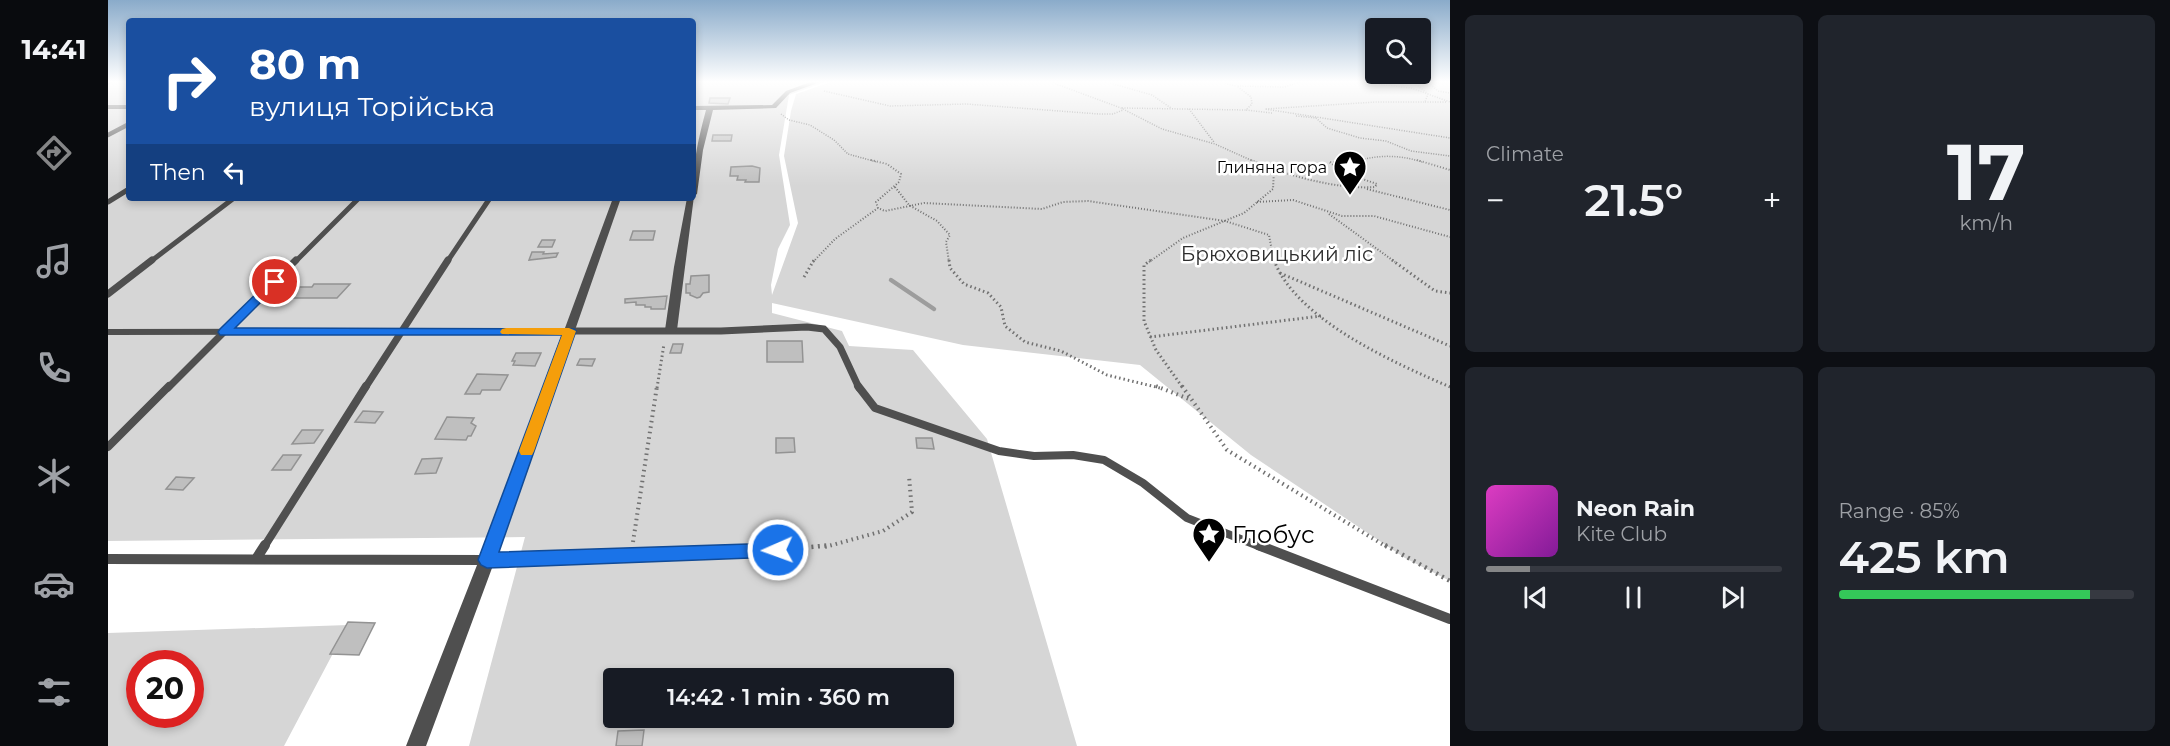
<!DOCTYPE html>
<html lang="en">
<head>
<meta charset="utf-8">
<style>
	:root { --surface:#171b24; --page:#20242c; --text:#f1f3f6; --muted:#9ea1a6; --line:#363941; --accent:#858687 }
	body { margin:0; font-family:Montserrat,sans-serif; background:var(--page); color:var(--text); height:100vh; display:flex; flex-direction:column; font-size:22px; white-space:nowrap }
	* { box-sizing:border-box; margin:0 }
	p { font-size:20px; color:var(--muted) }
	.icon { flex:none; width:33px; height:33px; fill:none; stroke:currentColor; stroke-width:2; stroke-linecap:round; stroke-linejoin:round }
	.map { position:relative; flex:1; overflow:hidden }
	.side { display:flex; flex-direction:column; gap:15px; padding:15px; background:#0d0f14; width:720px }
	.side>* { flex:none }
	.guide { position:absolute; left:18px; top:18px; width:570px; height:183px; border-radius:6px; box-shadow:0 3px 9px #0003; background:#1a4fa0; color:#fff; overflow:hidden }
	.buttons { position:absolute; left:1257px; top:18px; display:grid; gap:12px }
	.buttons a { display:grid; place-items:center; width:66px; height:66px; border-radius:6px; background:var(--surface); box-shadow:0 3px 9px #0003; font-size:30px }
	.speed { position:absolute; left:18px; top:650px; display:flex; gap:12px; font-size:30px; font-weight:700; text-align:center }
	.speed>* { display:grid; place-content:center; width:78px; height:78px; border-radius:50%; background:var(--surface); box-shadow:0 3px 9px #0003; line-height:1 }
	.speed .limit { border:9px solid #d22; background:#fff; color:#111 }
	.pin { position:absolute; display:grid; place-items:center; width:51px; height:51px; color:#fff; margin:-26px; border:3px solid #fff; border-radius:50%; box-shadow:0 2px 6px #0007 }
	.me { position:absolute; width:66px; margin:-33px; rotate:268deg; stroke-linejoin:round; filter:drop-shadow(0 0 4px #0008) }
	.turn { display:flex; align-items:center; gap:21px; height:126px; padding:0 24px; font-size:27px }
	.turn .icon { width:78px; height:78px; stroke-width:2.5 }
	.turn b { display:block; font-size:42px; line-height:51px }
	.then { display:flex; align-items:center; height:57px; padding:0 24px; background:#0003; gap:12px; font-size:22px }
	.big { font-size:45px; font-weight:600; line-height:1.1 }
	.side .card { flex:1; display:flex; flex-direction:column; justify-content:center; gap:9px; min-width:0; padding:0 21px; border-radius:9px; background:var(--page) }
	.side .dial { align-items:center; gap:0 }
	.dial b { font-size:78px; line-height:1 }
	.song { display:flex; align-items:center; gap:18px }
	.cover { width:72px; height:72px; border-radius:9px; background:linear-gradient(135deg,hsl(310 70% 55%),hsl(290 70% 35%)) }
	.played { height:6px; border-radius:3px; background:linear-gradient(90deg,var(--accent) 15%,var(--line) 15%) }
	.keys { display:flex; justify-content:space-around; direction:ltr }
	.heat { display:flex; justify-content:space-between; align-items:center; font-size:33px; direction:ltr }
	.charge { height:9px; border-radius:4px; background:linear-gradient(90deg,#34c759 85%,var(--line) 0) }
	.side .tiles { flex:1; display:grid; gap:15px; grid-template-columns:repeat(2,1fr) }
	.trip { position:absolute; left:495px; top:668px; width:351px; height:60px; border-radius:6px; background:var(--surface); box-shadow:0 3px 9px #0003; font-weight:600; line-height:60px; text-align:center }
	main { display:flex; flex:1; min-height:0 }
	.tabs { display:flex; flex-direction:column; width:108px; justify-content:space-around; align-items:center; background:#090b0e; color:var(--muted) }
	.tabs .icon { width:42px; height:42px }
	.tabs .current { color:var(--accent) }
	.tabs b { font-size:27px; color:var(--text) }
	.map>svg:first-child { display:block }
	.green { fill:#d6d6d6; fill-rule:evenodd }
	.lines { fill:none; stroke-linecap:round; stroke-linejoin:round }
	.stream { stroke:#9d9d9d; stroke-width:4.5 }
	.building { fill:#bfbfbf; stroke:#939393; stroke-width:1.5 }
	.path-far4 { stroke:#717171; stroke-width:1.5; stroke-dasharray:1 1.5; stroke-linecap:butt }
	.path-far3 { stroke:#717171; stroke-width:2; stroke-dasharray:1 2; stroke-linecap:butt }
	.path-far2 { stroke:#717171; stroke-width:3; stroke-dasharray:1.5 3; stroke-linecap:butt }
	.path-far1 { stroke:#717171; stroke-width:4; stroke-dasharray:1.5 4; stroke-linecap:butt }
	.path { stroke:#717171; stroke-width:4.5; stroke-dasharray:2 4.5; stroke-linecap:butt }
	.lane-far4 { stroke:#4f4f4f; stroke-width:4.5 }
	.lane-far3 { stroke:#4f4f4f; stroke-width:5 }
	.lane-far2 { stroke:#4f4f4f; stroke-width:7 }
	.lane-far1 { stroke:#4f4f4f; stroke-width:8 }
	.lane { stroke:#4f4f4f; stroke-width:10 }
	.street { fill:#4f4f4f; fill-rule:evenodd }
	.route { fill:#1a73e8; stroke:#114b97; stroke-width:1.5 }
	.slow { fill:#f59e0b }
	.labels { text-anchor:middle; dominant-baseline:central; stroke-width:5; stroke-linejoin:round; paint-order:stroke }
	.far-poi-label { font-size:16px; fill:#000; stroke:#fff; text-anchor:end }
	.park-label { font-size:20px; fill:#2d2d2d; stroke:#fff }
	.near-poi-label { font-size:24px; fill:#000; stroke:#fff; text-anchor:start }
</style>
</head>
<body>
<main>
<nav class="tabs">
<b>14:41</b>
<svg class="icon current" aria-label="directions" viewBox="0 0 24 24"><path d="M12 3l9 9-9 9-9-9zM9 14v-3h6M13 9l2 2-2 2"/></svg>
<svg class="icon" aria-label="music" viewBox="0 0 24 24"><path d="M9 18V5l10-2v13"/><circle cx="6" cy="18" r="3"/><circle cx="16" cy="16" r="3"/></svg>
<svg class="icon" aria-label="phone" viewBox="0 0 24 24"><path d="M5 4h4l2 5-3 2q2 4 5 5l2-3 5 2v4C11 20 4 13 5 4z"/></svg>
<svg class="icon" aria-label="climate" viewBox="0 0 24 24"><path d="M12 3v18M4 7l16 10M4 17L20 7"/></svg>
<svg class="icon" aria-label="car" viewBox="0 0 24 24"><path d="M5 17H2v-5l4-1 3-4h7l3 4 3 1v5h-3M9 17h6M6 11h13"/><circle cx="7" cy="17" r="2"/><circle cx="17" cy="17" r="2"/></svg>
<svg class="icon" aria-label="filters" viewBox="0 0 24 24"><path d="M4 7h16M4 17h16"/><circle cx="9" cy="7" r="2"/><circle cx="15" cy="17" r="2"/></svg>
</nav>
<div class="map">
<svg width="1342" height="746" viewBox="0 0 1342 746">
	<rect width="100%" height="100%" fill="#fff"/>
	<path class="green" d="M 0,81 L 21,81 L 21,198 L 585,198 L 585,81 L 720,81 L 681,95 L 671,155 L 682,225 L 670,249 L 663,285 L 664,295 L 690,223 L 676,156 L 683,111 L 688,94 L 726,81 L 1342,81 L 1342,581 L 1297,558 L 1143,455 L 1032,365 L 855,345 L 664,303 L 664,313 L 734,331 L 741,346 L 805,350 L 879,439 L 969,746 L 361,746 L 417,537 L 0,541 ZM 506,678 L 836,678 L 836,717 L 506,717 Z
		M 240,625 L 176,746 L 0,746 L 0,633 ZM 32,663 L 82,663 L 82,714 L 32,714 Z"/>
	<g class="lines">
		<path class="stream" d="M 783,280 L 826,309"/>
	</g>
	<path class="building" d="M 602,98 L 622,98 L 620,104 L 601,103 Z
		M 605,135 L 624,135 L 623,141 L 604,141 Z
		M 644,166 L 652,168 L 651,182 L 637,182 L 638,180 L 629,180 L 630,176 L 622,176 L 623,167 Z
		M 525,231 L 547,231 L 545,240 L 522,240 Z
		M 434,240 L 447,240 L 444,247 L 430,247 Z
		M 424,252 L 436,252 L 435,254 L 450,253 L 448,257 L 421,260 Z
		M 601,275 L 601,292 L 595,293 L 592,297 L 589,298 L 582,295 L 582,293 L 578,293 L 578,284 L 582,284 L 583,276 Z
		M 206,284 L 242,284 L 229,298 L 162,298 L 173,287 L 204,287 Z
		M 559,296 L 557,309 L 543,309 L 543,307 L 537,307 L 537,305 L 528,305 L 528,302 L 517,303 L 517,299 Z
		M 659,341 L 694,341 L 695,362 L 659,362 Z
		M 565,344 L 575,344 L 573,353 L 562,353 Z
		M 408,353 L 433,353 L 427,366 L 405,365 L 407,361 L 404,361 Z
		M 472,359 L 487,359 L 484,366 L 469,365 Z
		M 369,374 L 400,375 L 392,390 L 374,390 L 372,394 L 357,394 Z
		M 255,411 L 275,412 L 267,423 L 247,422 Z
		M 339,417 L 366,418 L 363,423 L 368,426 L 363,436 L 360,436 L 358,440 L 327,439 Z
		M 194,430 L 215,430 L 206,443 L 184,444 Z
		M 668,438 L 686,438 L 687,452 L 668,453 Z
		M 808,438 L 824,438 L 826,449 L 809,448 Z
		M 175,455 L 193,455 L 183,470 L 164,470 Z
		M 334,458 L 328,473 L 307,474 L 314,459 Z
		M 68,477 L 86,478 L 75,490 L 58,489 Z
		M 240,622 L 267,623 L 251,655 L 222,654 Z
		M 536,730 L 534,746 L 508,746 L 510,731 Z"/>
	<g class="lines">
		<path class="path-far4" d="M 940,81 L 1013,108 L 1054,129 L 1107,144 L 1147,162
			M 995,81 L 1044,95 L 1063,108
			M 1107,81 L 1128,86
			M 1246,81 L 1303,88 L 1342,102
			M 1304,81 L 1320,94 L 1317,102 L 1268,102 L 1157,109 L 1342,138
			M 1319,81 L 1330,91 L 1342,93
			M 716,91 L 782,106 L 858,104 L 991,114 L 1005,114 L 1015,110
			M 1317,102 L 1339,102
			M 1014,108 L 1138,110
			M 1081,109 L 1106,142
			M 1164,113 L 1138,110 L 1144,104 L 1143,97 L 1129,86 L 1176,87 L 1195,81
			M 673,114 L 681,120 L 702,125 L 726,140 L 740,154 L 769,162
			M 1188,116 L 1208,118 L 1219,128 L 1252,138 L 1278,141 L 1303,151 L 1342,156
			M 1247,162 C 1269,154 1293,155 1314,162"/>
		<path class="path-far3" d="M 763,160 L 779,164 L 793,174 L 791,182 L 768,202 L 770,208 L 777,211 L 816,203 L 934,209 L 955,202 L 980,201 L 1117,221 L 1161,235 L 1166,262
			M 1143,160 C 1177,175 1230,190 1267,187 L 1269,184 L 1237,173 L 1221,162 L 1243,163 L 1252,160
			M 1309,160 L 1342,170
			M 787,187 L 801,205 L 829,221 L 842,235 L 838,242 L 841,262
			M 1259,189 L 1342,210
			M 1149,202 L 1185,200 L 1234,216 L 1266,216 L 1342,237
			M 1221,214 L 1287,262
			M 705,262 L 727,239 L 770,208
			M 1041,262 L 1075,238 L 1136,213 L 1165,189 L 1166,170"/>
		<path class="path-far2" d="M 841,260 L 842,268 L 856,284 L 880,293 L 893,307 L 897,326 L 917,342 L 953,351 L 999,375 L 1052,388
			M 1043,260 L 1036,265 L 1036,321 L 1048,350 L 1075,388
			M 1166,260 C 1188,320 1287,363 1342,387
			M 1284,260 L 1327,291 L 1342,293
			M 1172,273 L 1342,346
			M 696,277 L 706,260
			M 1042,337 L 1213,316
			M 549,388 L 556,344"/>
		<path class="path-far1" d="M 1048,386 L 1081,399
			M 1074,386 L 1119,450 L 1279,547
			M 525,542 L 549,386
			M 717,547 L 775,531 L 804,512 L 801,476"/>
		<path class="path" d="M 1277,545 L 1342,581
			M 684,549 L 723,545"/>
		<path class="lane-far4" d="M 0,135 L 21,124"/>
		<path class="lane-far3" d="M 0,202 L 21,189
			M 42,262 L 126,198
			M 187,262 L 251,198
			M 339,262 L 382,198"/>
		<path class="lane-far2" d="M 0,294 L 44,260
			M 461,331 L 613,331 L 699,327 L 716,329 L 732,347 L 751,388
			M 60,388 L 188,260
			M 257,388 L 340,260"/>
		<path class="lane-far1" d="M 750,386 L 767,408 L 891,451 L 926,456 L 965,455 L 996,460 L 1035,483 L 1079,518 L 1153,547
			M 0,447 L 61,386
			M 156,547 L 258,386"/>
		<path class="lane" d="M 1150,545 L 1342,619
			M 0,559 L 379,560 L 670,550
			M 148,559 L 157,545"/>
		<path class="street" d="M 0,81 L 6,81 L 0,85 Z
			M 705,81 L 715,81 L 682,93 L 668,108 L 605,110 L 595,150 L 589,194 L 586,196 L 569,330 L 567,332 L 559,332 L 557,330 L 566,267 L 579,198 L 585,198 C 585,163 589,144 598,110 L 585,110 L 585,106 L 664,105 L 678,91 Z
			M 0,105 L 21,105 L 21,109 L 0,109 Z
			M 505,198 L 513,198 L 387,560 L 318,746 L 298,746 L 371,560 L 454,334 L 0,335 L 0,329 L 457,328 Z"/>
	</g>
	<linearGradient id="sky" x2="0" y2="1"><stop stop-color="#8aabca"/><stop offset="0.44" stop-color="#fff"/><stop offset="1" stop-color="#fff" stop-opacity="0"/></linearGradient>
	<rect width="1342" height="186" fill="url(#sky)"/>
	<path class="route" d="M 167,278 L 173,282 L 127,328 L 466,329 L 468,331 L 391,552 L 670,543 L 676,545 L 679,550 L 676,555 L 670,557 L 379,568 L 373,565 L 370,560 L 454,335 L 112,335 L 110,332 L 112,329 L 163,279 Z"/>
	<path class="slow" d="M 398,328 L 461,328 L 468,331 L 426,451 L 424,455 L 413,455 L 411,451 L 454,335 L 394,334 L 392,332 L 394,329 Z"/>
	<defs>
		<g id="sight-pin" transform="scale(1.725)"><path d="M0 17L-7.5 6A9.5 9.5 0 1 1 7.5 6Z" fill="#000" stroke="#fff"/><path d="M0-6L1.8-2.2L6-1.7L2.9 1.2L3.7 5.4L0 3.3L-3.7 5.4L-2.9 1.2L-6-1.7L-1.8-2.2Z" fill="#fff"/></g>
	</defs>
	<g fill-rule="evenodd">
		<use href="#sight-pin" x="1242" y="167"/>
		<use href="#sight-pin" x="1101" y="534"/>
	</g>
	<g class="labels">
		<g class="far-poi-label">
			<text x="1219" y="167">Глиняна гора</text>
		</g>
		<g class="park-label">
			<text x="1169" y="254">Брюховицький ліс</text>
		</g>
		<g class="near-poi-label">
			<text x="1124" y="534">Глобус</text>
		</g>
	</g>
</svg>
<div class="buttons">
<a><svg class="icon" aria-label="search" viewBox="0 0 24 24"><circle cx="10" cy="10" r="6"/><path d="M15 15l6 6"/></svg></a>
</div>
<div class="speed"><div class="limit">20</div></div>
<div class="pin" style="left:167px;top:282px;background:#d93025"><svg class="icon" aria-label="arrive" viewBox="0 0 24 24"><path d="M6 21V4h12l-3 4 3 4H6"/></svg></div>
<svg class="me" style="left:670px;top:550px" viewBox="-20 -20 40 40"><circle r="17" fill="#1a73e8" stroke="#fff" stroke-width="3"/><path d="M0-11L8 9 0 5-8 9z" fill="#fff"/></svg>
<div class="trip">14:42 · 1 min · 360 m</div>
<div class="guide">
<div class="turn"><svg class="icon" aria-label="right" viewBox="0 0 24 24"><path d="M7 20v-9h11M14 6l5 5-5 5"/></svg><div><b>80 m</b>вулиця Торійська</div></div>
<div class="then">Then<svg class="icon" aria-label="left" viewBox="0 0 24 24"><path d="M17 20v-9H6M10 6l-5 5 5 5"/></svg></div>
</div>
</div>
<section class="side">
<div class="tiles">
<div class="card"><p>Climate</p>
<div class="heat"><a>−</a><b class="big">21.5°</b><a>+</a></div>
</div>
<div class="card dial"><b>17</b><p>km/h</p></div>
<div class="card">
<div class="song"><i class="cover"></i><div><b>Neon Rain</b><p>Kite Club</p></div></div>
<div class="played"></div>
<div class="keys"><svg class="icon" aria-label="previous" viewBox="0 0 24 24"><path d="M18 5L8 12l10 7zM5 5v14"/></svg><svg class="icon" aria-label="pause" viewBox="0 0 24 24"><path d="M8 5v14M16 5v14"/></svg><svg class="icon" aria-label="next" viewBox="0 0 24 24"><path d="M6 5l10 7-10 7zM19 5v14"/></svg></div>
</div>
<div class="card"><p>Range · 85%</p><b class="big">425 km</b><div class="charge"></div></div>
</div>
</section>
</main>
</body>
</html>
